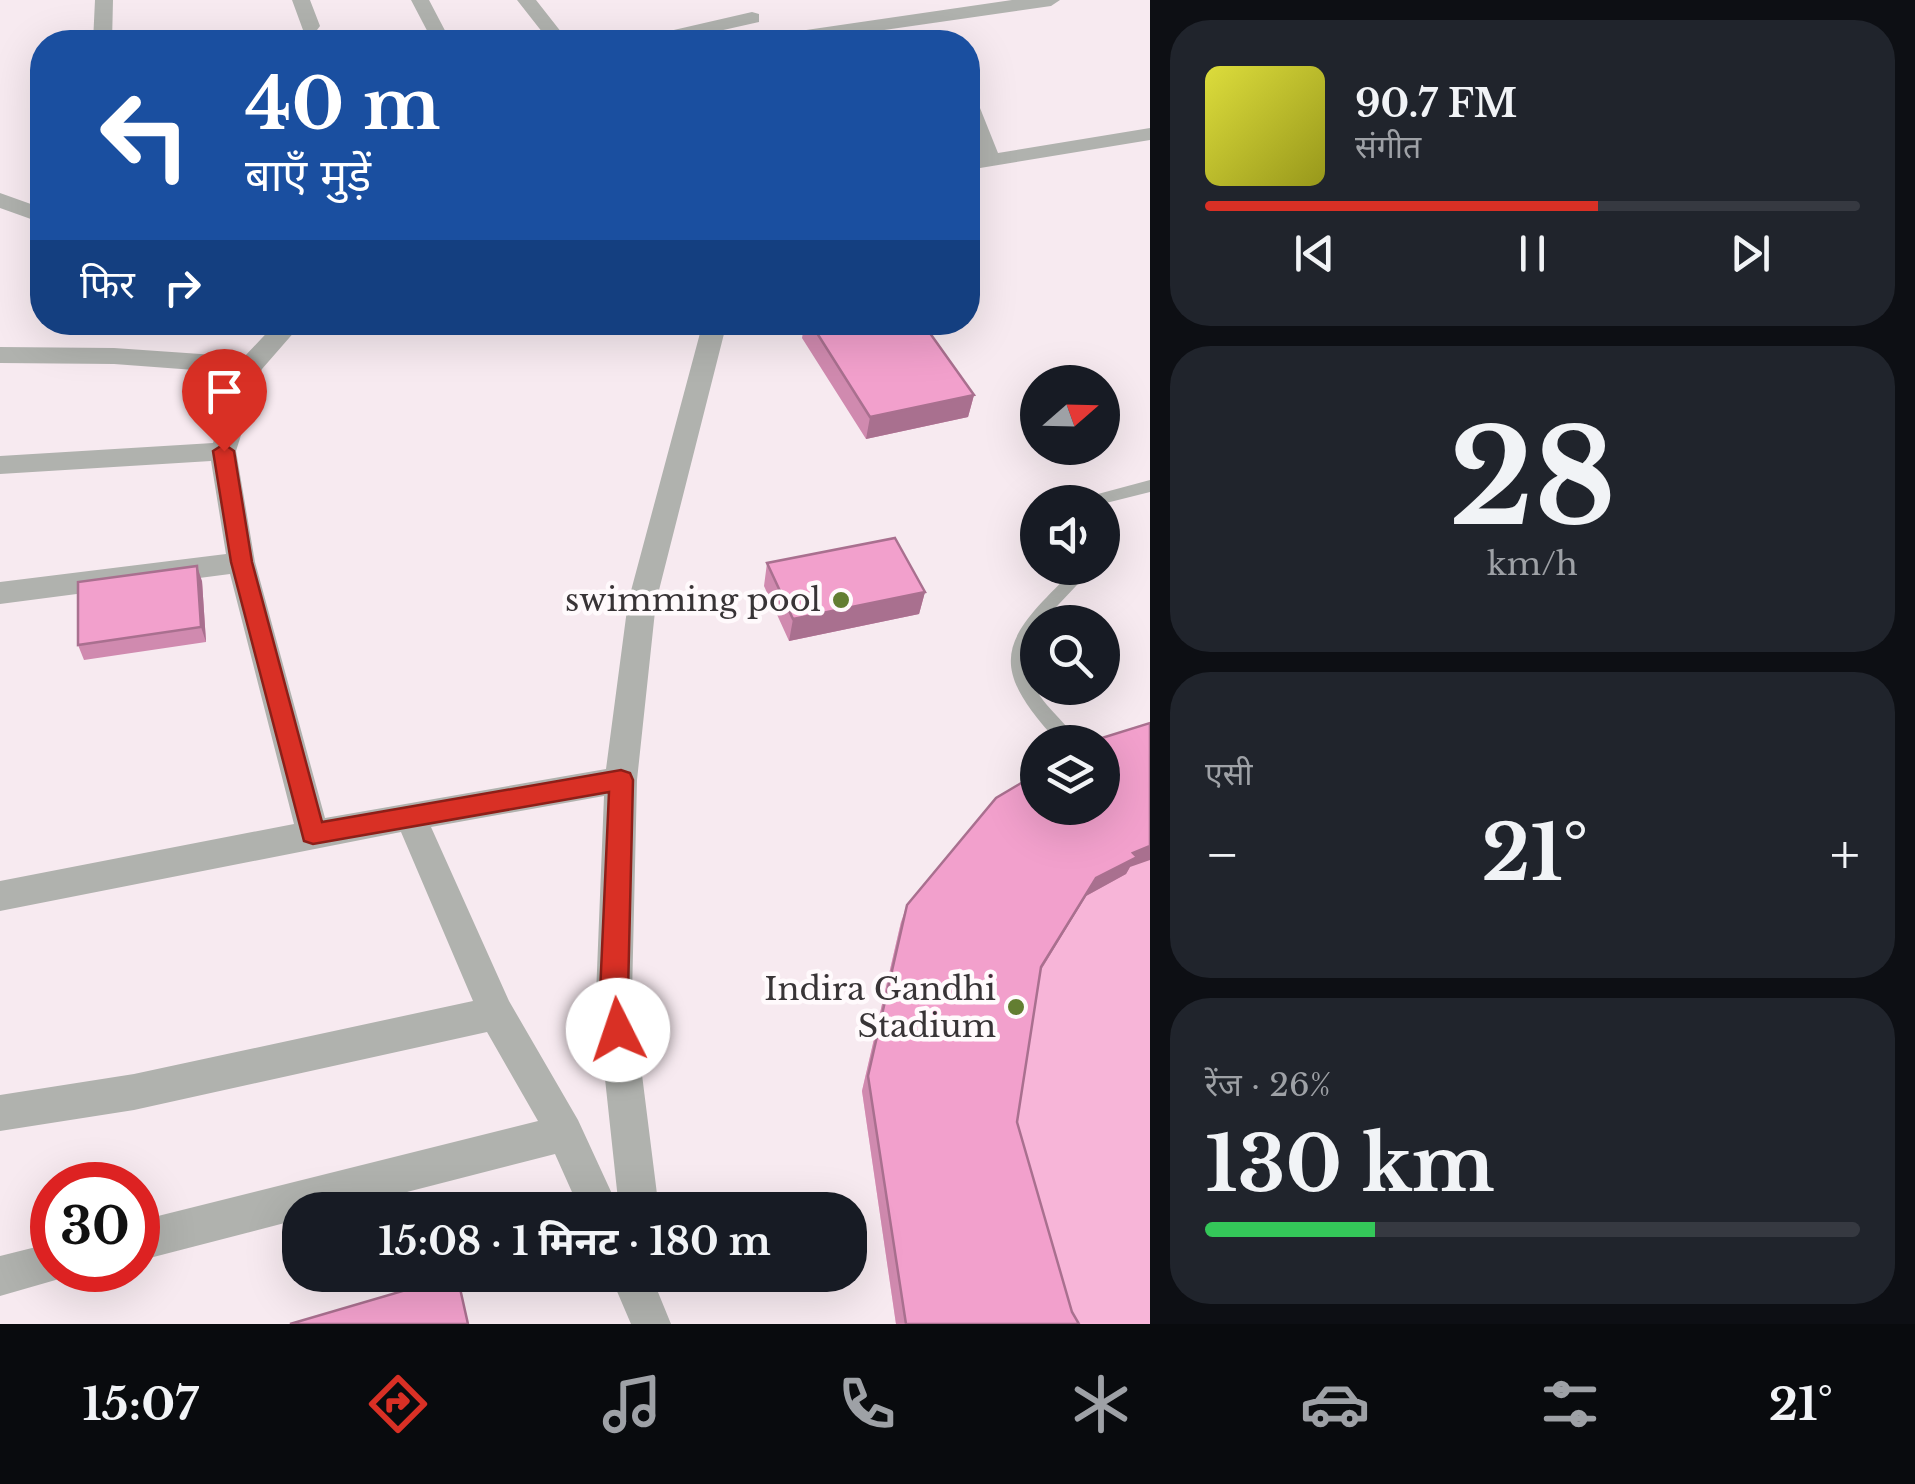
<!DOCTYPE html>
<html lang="hi">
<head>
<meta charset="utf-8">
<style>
	:root { --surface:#171b24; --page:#20242c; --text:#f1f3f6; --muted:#9ea1a6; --line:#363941; --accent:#d93025 }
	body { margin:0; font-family:"Libre Baskerville","Noto Sans Devanagari",serif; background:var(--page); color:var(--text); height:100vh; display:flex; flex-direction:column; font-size:38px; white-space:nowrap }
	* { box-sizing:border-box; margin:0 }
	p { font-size:32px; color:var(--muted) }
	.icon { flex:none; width:55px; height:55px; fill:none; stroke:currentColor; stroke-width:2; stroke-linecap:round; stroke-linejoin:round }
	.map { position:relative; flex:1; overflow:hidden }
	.details { display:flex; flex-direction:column; gap:20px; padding:20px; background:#0d0f14; width:765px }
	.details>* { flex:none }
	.hud { position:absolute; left:30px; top:30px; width:950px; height:305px; border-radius:40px; box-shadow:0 10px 40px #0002; background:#1a4fa0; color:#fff; overflow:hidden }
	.needle { width:65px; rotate:70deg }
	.fabs { position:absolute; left:1020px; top:365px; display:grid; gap:20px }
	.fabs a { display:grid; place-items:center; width:100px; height:100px; border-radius:50%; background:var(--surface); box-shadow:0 10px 40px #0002; font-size:50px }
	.speed { position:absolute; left:30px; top:1162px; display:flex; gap:20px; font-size:50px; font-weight:700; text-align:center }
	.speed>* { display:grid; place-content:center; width:130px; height:130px; border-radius:50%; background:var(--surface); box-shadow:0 10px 40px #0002; line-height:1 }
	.speed .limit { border:15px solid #d22; background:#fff; color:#111 }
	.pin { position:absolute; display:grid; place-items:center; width:85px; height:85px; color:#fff; margin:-102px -42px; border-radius:50% 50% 50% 0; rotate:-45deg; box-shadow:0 0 10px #0007 }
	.pin .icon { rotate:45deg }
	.me { position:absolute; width:110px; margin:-55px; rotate:356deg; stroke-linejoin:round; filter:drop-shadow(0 0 8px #0008) }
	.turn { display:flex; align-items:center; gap:35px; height:210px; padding:0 50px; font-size:45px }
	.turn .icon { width:130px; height:130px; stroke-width:2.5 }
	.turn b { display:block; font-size:70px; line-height:85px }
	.then { display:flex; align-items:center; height:95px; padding:0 50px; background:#0003; gap:20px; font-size:38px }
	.big { font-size:75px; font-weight:700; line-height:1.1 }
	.details .widget { flex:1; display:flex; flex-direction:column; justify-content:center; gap:15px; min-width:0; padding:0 35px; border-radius:40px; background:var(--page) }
	.details .dial { align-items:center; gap:0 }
	.dial b { font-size:130px; line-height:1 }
	.song { display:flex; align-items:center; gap:30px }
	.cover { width:120px; height:120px; border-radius:15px; background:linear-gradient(135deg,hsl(60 70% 55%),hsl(60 70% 35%)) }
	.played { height:10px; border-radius:5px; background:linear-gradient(90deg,var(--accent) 60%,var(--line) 60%) }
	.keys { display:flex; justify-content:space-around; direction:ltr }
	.heat { display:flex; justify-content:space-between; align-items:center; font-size:55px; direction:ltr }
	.charge { height:15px; border-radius:8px; background:linear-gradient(90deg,#34c759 26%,var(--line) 0) }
	.trip { position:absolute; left:282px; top:1192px; width:585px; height:100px; border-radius:40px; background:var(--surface); box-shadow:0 10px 40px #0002; font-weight:700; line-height:100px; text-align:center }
	.menu { display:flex; height:160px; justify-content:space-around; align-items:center; background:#090b0e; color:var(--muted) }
	.menu .icon { width:70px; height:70px }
	.menu .active { color:var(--accent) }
	.menu b { font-size:45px; color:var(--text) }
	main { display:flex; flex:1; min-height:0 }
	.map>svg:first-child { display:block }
	.green { fill:#f7b5d8 }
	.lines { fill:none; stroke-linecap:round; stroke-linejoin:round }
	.lane { fill:#b0b2ae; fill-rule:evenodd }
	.street { fill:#b0b2ae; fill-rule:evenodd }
	.wall { fill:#d08aaf }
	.shaded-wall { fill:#a9708f }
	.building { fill:#f2a0cc; stroke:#a9708f; stroke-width:2.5 }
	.route { fill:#d93025; stroke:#8d1f18; stroke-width:2.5 }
	.poi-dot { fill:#637e32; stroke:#fffafc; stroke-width:4 }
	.labels { text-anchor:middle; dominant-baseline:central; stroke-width:9; stroke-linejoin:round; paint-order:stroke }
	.poi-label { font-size:32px; fill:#383436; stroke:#fffafc; text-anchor:end }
</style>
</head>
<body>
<main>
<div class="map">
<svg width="1150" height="1324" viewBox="0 0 1150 1324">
	<rect width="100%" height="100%" fill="#f7eaf0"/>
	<path class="green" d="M 1150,738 L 1150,1324 L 896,1324 L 862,1091 L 901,922 L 988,816 L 1038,808 L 1102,808 Z"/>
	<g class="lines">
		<path class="lane" d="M 1150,480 L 1150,492 L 1102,504 L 1081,502 L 1083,498 Z
			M 1076,568 L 1093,568 L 1042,622 L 1038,622 C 1037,636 1028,647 1028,661 C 1028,697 1062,715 1078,742 L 1058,742 C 982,661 1005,637 1076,568 Z"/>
		<path class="street" d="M 95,0 L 113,0 L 112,42 L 93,42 Z
			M 292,0 L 310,0 L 320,26 L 317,30 L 303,30 Z
			M 411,0 L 429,0 L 451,42 L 433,42 Z
			M 517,0 L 536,0 L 569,42 L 550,42 Z
			M 1012,0 L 1060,0 L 1051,6 L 801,42 L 755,42 L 765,36 Z
			M 752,12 L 759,14 L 759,22 L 670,42 L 636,42 L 639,38 Z
			M 968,97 L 978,103 L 998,153 L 1150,128 L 1150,140 L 968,170 L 968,158 L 977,156 L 968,129 Z
			M 0,193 L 42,208 L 42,223 L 0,208 Z
			M 277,322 L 303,322 L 262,369 L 236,451 L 255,562 L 325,818 L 606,769 L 628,602 L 703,322 L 727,322 L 656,602 L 637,780 L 632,995 L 659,1210 L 580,1210 L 555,1154 L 337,1210 L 300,1210 L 300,1219 L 138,1261 L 138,1221 L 538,1121 L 487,1032 L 134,1110 L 0,1131 L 0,1095 L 134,1074 L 473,1001 L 401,832 L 0,911 L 0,881 L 294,824 L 230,574 L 0,604 L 0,582 L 226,554 L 211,461 L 0,474 L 0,456 L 213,443 L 235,373 L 114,364 L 0,363 L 0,347 L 114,348 L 244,357 ZM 604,796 L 596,995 L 619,1209 L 578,1120 L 509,1001 L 431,827 Z
			M 52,1243 L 52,1270 L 69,1270 L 66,1277 L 0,1296 L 0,1256 Z
			M 610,1275 L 651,1275 L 671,1324 L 631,1324 Z"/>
	</g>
	<path class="wall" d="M 805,322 L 922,322 L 974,395 L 968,417 L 866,439 L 802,338 Z
		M 767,563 L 925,592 L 919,614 L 789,641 L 764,586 Z
		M 202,581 L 206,642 L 84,660 L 78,645 Z
		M 1130,867 L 1126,874 L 1086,896 L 1041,970 L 1017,1122 L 1072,1312 L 1079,1324 L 896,1324 L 862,1091 L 901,922 L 907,905 Z"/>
	<path class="shaded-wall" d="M 974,395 L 968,417 L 866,439 L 870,417 Z
		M 197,566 L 202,581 L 206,642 L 201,627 Z
		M 925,592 L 919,614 L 789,641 L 793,619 Z
		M 1150,846 L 1150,860 L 1130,867 L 1126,874 L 1086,896 L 1032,984 L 1096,878 L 1133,853 Z"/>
	<path class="building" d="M 810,322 L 922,322 L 974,395 L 870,417 Z
		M 895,538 L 925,592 L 793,619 L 767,563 Z
		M 197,566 L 201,627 L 78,645 L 78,582 Z
		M 1150,723 L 1150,846 L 1133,853 L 1137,857 L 1096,878 L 1041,967 L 1017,1122 L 1072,1312 L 1079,1324 L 906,1324 L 868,1076 L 907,905 L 996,798 L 1038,773 L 1038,808 L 1102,808 L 1102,742 L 1089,742 Z
		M 457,1275 L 468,1324 L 290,1324 Z"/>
	<path class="route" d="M 224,444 L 234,451 L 252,562 L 322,822 L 621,770 L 630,773 L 633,780 L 628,994 L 632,1030 L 628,1040 L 618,1043 L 608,1040 L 600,994 L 609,792 L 313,844 L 304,841 L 231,562 L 213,451 Z"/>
	<g class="poi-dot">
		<circle cx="841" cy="600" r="10"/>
		<circle cx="1016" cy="1007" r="10"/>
	</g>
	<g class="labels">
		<g class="poi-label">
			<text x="821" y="600">swimming pool</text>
			<text x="996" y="989">Indira Gandhi<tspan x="996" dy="37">Stadium</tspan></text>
		</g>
	</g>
</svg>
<div class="fabs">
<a><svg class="needle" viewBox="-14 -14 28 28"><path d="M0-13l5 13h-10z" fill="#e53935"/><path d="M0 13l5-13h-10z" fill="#9ea1a6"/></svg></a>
<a><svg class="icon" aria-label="sound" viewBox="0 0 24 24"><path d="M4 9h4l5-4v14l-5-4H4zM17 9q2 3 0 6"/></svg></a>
<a><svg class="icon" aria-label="search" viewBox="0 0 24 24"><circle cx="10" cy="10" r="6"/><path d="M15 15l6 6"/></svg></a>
<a><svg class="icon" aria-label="layers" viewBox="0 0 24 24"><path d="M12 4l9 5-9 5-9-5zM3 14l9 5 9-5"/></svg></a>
</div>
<div class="speed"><div class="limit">30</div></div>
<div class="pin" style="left:224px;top:451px;background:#d93025"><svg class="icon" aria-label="arrive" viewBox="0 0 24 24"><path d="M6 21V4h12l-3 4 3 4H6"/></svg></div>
<svg class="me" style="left:618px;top:1030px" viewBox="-20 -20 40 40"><circle r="19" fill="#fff"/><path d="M0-13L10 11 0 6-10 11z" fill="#d93025"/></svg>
<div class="trip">15:08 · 1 मिनट · 180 m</div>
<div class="hud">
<div class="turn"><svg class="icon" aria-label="left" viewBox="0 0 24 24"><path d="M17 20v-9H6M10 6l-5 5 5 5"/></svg><div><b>40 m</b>बाएँ मुड़ें</div></div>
<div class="then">फिर<svg class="icon" aria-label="right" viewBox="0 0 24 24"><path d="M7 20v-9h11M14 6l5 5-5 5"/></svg></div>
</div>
</div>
<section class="details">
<div class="widget">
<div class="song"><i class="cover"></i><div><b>90.7 FM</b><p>संगीत</p></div></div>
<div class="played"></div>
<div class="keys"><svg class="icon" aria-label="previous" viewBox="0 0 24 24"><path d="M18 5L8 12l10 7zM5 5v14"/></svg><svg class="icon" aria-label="pause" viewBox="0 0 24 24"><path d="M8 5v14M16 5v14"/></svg><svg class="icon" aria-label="next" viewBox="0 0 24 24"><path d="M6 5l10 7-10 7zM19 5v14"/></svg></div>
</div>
<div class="widget dial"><b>28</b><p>km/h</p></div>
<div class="widget"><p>एसी</p>
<div class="heat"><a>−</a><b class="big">21°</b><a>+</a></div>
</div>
<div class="widget"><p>रेंज · 26%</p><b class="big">130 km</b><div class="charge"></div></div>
</section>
</main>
<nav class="menu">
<b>15:07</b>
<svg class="icon active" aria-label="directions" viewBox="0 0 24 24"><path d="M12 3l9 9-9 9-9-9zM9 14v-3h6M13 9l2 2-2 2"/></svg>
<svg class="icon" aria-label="music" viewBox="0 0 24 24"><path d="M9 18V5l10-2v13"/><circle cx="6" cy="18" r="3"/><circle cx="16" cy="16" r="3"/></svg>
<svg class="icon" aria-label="phone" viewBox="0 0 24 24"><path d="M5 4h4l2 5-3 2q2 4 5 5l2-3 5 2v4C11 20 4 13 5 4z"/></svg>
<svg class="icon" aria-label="climate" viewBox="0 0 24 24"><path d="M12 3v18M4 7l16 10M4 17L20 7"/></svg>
<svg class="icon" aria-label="car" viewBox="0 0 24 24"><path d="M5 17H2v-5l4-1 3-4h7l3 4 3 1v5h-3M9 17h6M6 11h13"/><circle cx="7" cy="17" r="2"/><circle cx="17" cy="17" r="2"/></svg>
<svg class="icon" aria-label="filters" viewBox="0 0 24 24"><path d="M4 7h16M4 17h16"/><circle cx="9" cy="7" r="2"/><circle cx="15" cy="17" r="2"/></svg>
<b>21°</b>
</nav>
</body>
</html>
